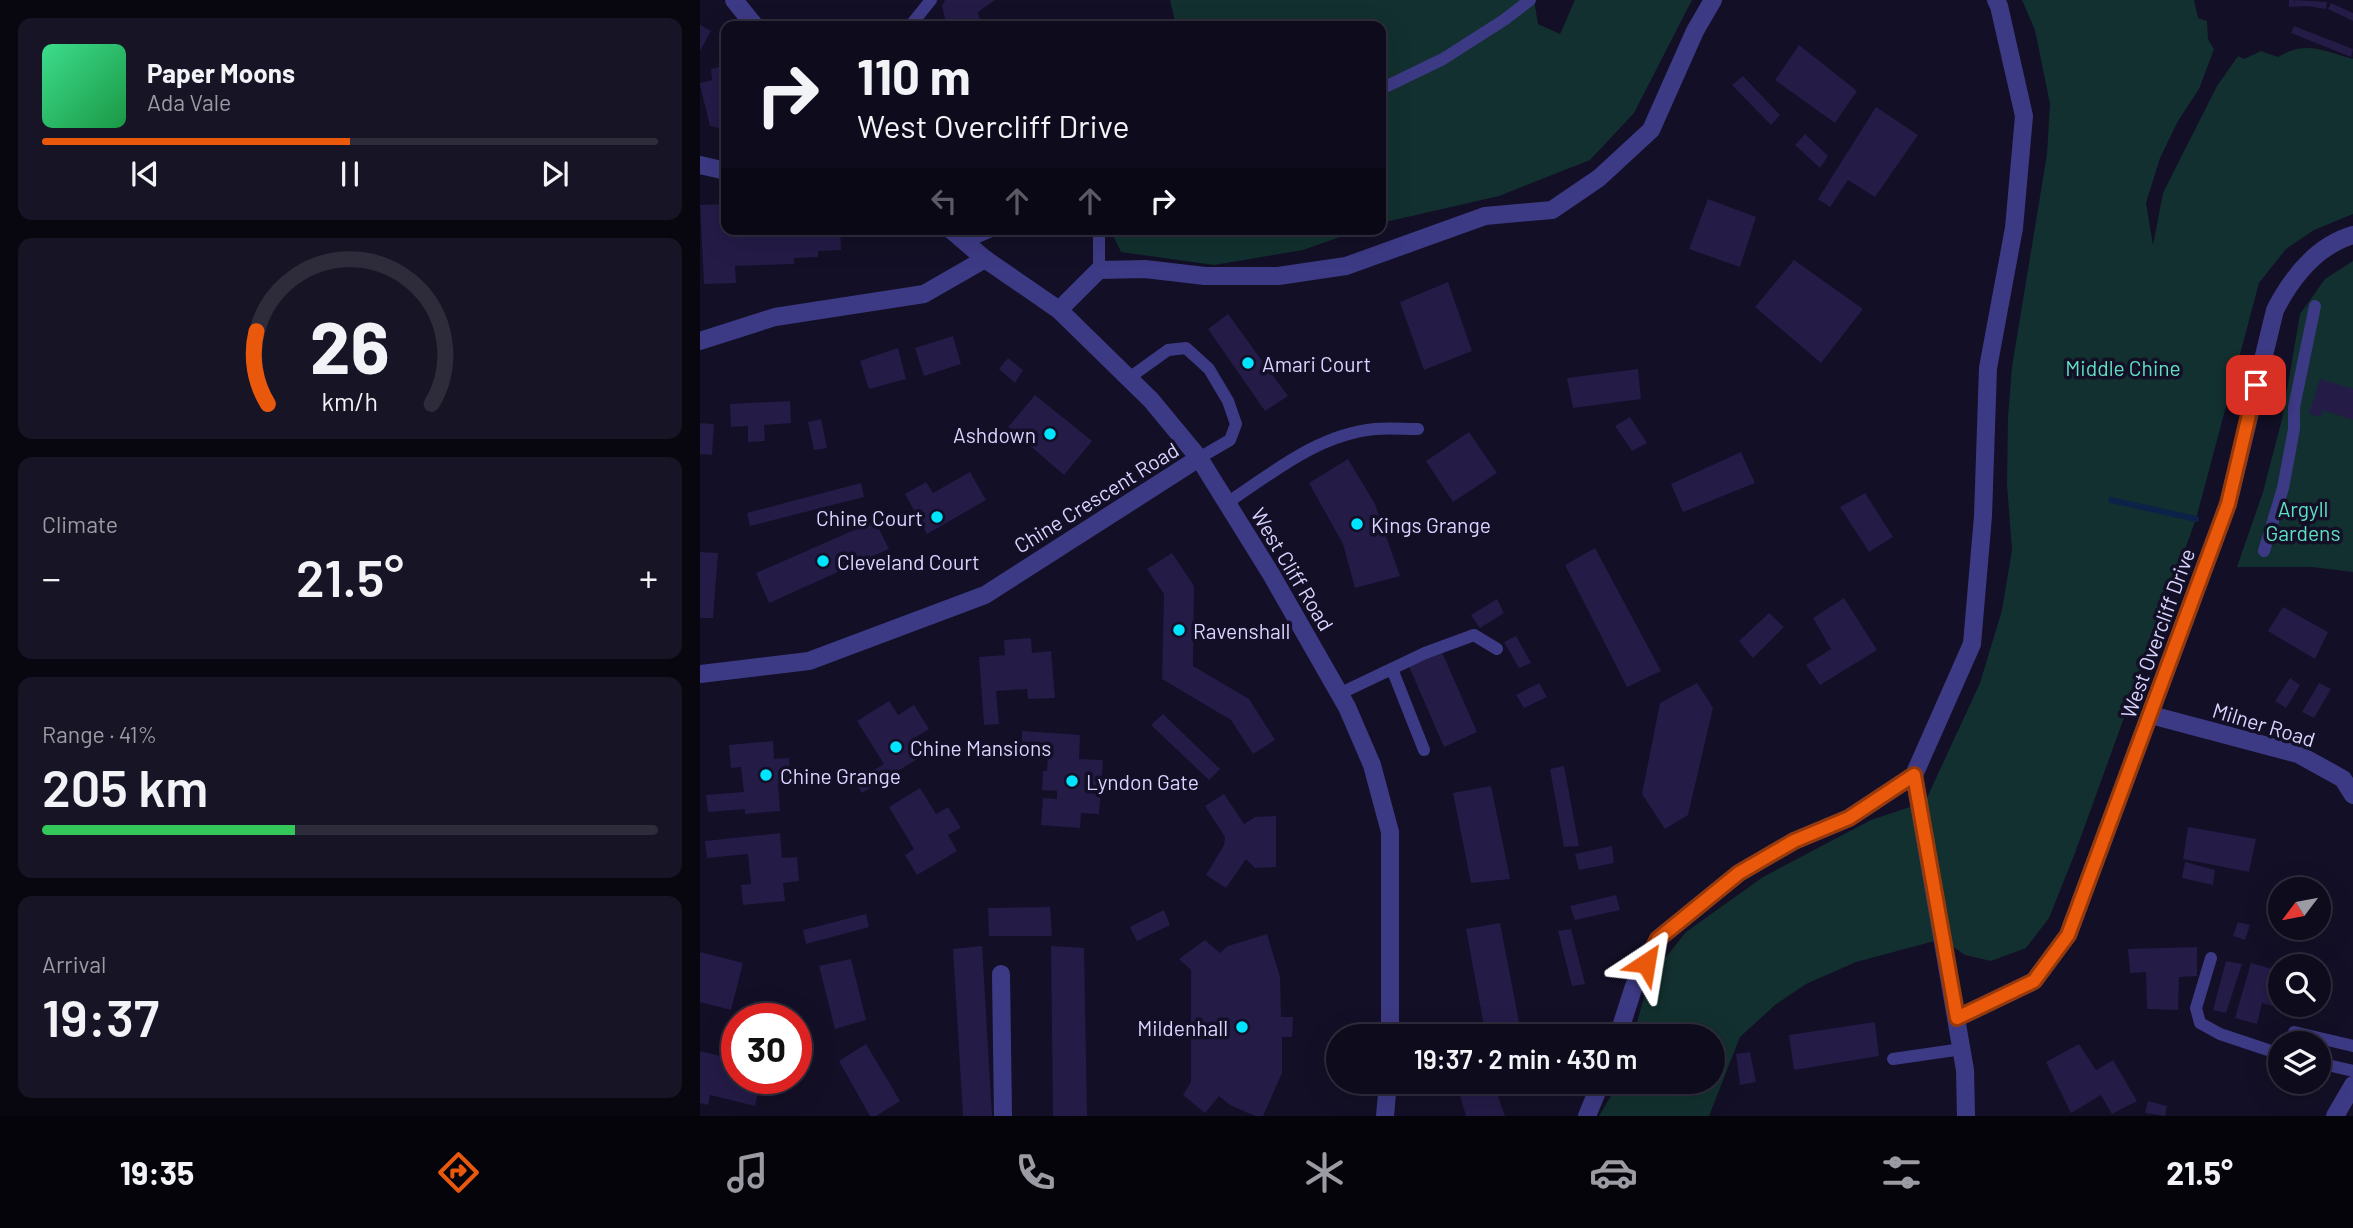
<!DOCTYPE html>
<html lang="en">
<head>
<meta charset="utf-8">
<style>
	:root { --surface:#0e0b1c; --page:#171425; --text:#f1f3f6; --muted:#9b9ba3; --line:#2e2b3b; --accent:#ea580c }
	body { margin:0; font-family:Barlow,sans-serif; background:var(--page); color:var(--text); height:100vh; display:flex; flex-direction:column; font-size:26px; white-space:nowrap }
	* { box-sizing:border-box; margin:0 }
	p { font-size:23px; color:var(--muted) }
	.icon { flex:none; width:38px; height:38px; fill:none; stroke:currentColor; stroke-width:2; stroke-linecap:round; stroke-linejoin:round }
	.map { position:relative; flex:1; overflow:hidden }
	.drawer { display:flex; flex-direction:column; gap:18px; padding:18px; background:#08060f; width:700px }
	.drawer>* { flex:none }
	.banner { position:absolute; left:21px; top:21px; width:665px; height:214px; border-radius:14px; box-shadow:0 7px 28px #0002,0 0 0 2px var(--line); background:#0e0b1c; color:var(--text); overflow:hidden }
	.needle { width:46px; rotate:238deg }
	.fabs { position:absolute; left:1568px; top:877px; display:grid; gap:14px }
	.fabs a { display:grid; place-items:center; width:63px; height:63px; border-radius:50%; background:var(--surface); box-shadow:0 7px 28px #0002,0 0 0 2px var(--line); font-size:35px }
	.speed { position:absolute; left:21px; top:1003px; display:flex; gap:14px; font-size:35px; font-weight:700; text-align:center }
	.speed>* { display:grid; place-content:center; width:91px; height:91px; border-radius:50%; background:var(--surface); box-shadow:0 7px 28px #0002,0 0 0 2px var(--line); line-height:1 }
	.speed .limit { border:10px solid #d22; background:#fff; color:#111 }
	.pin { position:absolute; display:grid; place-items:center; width:60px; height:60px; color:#fff; margin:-30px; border-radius:14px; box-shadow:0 4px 10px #0006 }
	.me { position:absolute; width:77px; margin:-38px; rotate:33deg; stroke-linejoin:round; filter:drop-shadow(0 0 5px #0008) }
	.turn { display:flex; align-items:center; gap:24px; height:147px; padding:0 21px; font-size:32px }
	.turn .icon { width:91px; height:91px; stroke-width:2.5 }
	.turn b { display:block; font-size:49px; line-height:60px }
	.lanes { display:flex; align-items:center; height:66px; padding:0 21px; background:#0003; justify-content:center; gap:35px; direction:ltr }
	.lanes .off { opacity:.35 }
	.big { font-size:52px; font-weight:600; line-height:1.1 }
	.drawer .widget { flex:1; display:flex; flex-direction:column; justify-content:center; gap:10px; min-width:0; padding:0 24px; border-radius:14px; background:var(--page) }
	.drawer .dial { align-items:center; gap:0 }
	.dial svg { height:182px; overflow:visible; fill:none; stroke:var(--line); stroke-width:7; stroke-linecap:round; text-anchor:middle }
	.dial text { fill:var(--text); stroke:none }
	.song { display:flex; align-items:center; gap:21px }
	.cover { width:84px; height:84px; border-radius:10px; background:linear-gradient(135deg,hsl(150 70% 55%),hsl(140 70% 35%)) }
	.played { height:7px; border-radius:4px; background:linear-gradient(90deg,var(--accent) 50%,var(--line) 50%) }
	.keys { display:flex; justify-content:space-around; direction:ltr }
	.heat { display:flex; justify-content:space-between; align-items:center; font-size:38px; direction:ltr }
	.charge { height:10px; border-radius:5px; background:linear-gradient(90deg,#34c759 41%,var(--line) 0) }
	.trip { position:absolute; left:626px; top:1024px; width:399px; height:70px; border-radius:35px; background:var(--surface); box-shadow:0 7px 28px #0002,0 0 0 2px var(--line); font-weight:600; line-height:70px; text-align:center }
	.dock { display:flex; height:112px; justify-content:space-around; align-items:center; background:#06040b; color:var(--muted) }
	.dock .icon { width:49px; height:49px }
	.dock .active { color:var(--accent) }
	.dock b { font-size:32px; color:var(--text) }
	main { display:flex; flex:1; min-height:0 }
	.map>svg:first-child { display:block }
	.green { fill:#12302f }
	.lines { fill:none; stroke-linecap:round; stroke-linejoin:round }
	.stream { stroke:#0c2248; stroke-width:6 }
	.building { fill:#241b47 }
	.service { stroke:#3d3a85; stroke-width:12 }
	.minor { stroke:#3d3a85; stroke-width:18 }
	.tertiary { stroke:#3d3a85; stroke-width:18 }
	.route-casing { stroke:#983908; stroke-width:18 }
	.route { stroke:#ea580c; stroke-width:12 }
	.poi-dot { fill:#00e5ff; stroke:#130f26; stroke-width:2.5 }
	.labels { text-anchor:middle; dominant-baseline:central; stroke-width:7; stroke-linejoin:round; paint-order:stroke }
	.poi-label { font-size:21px; fill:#d9d4ff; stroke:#130f26; text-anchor:start }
	.park-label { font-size:21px; fill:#5fe0c0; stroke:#130f26 }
	.street-label { font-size:21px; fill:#d9d4ff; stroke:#130f26 }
</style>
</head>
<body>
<main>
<section class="drawer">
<div class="widget">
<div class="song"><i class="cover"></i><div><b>Paper Moons</b><p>Ada Vale</p></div></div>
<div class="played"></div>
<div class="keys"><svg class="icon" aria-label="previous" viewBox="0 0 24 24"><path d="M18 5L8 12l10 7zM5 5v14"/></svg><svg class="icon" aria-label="pause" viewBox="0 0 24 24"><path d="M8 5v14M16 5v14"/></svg><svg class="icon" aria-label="next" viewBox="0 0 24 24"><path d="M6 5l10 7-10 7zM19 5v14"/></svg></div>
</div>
<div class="widget dial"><svg viewBox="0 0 100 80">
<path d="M14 69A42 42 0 1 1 86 69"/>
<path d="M14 69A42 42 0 0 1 9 37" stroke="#ea580c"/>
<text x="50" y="56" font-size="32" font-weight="700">26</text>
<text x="50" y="72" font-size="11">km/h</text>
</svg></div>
<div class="widget"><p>Climate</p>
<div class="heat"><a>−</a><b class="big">21.5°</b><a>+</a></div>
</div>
<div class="widget"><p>Range · 41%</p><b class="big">205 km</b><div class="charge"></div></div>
<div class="widget"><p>Arrival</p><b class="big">19:37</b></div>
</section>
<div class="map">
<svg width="1653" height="1116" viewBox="0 0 1653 1116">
	<rect width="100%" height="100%" fill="#130f26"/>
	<path class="green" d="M 470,0 L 834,0 L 838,24 L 860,34 L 875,0 L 992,0 L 934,113 L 890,160 L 799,196 L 681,223 L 681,26 L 476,26 Z
		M 1322,0 L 1494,0 L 1498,18 L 1507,21 L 1508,39 L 1514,49 L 1499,89 L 1478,121 L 1460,158 L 1446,203 L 1453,245 L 1463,193 L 1517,86 L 1538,56 L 1544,59 L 1561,51 L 1578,57 C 1607,40 1623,51 1653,59 L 1653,214 L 1614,230 L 1586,249 L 1559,283 L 1496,519 L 1375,853 L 1349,918 L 1326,948 L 1291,961 L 1265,955 L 1242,939 L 1156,962 L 1106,984 L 1075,1005 L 1040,1037 L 1009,1116 L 899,1116 L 911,1096 L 916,1082 L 1013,1082 L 1013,1036 L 933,1036 L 950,977 L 986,932 L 1063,877 L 1171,820 L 1225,802 L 1280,683 L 1302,610 L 1312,550 L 1307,485 L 1308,417 L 1312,367 L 1347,154 L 1350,104 L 1335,30 Z
		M 410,229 L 663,229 L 603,250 L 514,265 L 421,252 Z
		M 1653,261 L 1653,572 L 1612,567 L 1537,567 L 1563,492 L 1582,419 L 1600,314 L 1625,279 Z"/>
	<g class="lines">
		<path class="stream" d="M 1411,500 L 1496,519"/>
	</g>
	<path class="building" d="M 245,0 L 295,0 L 278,12 L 281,26 L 247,26 L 242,6 Z
		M 1589,0 L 1594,0 L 1595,6 L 1595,0 L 1627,2 L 1626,9 L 1607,6 L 1589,7 Z
		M 1631,3 L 1653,13 L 1653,21 L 1628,9 Z
		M 0,25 L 11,31 L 0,51 Z
		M 1594,26 L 1653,49 L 1651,57 L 1591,33 Z
		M 1099,45 L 1157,91 L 1135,123 L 1075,80 Z
		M 26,65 L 26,130 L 10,126 L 0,85 L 0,83 L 12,80 L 11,69 Z
		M 1043,76 L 1080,115 L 1071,125 L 1032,85 Z
		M 1176,107 L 1218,135 L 1175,197 L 1148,180 L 1130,207 L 1118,199 Z
		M 1105,134 L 1128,156 L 1120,168 L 1095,145 Z
		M 1008,199 L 1056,217 L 1040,267 L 989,249 Z
		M 26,204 L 26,229 L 140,229 L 141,250 L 118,251 L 118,257 L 94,258 L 94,264 L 35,266 L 36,283 L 4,284 L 0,205 Z
		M 1094,260 L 1163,309 L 1121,363 L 1055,307 Z
		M 748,282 L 772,351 L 724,370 L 700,302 Z
		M 528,314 L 588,396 L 565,411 L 508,329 Z
		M 253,336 L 261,364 L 224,376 L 215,348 Z
		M 198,348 L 206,379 L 169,389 L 160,361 Z
		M 308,358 L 323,370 L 315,383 L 299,369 Z
		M 938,369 L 941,399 L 873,408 L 867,378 Z
		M 1620,379 L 1653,389 L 1653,420 L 1623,410 L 1621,417 L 1609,414 Z
		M 335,395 L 392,441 L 364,475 L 308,427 Z
		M 90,401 L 91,423 L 64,425 L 65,441 L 48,442 L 48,426 L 31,427 L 30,404 Z
		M 930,417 L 947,443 L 932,451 L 915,426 Z
		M 121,419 L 127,448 L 114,450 L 108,422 Z
		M 0,423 L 14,424 L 12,455 L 0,454 Z
		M 769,432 L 797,473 L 753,502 L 726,461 Z
		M 1041,452 L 1055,483 L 983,512 L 971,484 Z
		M 648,459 L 675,504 L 700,576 L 655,588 L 643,544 L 609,483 Z
		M 270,472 L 286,500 L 227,534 L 205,494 L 226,482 L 233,493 Z
		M 161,483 L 164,497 L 50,526 L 47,513 Z
		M 1165,493 L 1193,537 L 1169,552 L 1140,507 Z
		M 175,521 L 189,549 L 69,603 L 56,573 Z
		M 895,548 L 961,671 L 927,687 L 865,565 Z
		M 0,552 L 18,553 L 13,618 L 0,618 Z
		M 472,553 L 494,586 L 493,666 L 549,699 L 575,740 L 553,754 L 531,720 L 462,679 L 464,594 L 447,569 Z
		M 1144,598 L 1177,650 L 1120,685 L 1106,665 L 1131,649 L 1113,618 Z
		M 797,599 L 804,613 L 780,628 L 771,615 Z
		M 1583,607 L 1628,632 L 1615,659 L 1568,631 Z
		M 1069,613 L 1084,627 L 1053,658 L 1039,641 Z
		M 816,636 L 831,663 L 819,668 L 804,642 Z
		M 331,638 L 332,653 L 351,651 L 355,698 L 328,699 L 327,689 L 296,691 L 299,724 L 284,725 L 279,657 L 305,655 L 304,640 Z
		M 741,650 L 777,732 L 744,747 L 708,664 Z
		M 1590,678 L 1600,685 L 1586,708 L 1575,701 Z
		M 839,683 L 847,697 L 824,708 L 816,695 Z
		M 997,683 L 1013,708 L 988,815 L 965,829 L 942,794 L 960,703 Z
		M 1619,683 L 1631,689 L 1614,718 L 1602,712 Z
		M 189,701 L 198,715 L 214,705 L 229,729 L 214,738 L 224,755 L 162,793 L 155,782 L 184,764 L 157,721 Z
		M 463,714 L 520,769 L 509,780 L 451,725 Z
		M 322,731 L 380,735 L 379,759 L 403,760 L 399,814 L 381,813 L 380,828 L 341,825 L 343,798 L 357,799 L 357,791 L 342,790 L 343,771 L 347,771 L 349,743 L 322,742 Z
		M 73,741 L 74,759 L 89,758 L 91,782 L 78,783 L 80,811 L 45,814 L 45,809 L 8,812 L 6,795 L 44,792 L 41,767 L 31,768 L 29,745 Z
		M 864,766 L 879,846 L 864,847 L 850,769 Z
		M 791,786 L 810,879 L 771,883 L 753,793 Z
		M 220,788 L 236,814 L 248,807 L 261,828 L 248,835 L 257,851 L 217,875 L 205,855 L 214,849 L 189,807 Z
		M 524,794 L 544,824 L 555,817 L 576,816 L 576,867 L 555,868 L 546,859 L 526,888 L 506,875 L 524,845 L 525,837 L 505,806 Z
		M 1488,827 L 1556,839 L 1549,872 L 1483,859 Z
		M 80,833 L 82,858 L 97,857 L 99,881 L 83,883 L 85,901 L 43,905 L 41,885 L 51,884 L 48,854 L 7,858 L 5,841 Z
		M 912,846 L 914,863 L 879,870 L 875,854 Z
		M 1485,862 L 1515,870 L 1513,885 L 1482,878 Z
		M 916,895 L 920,910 L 875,920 L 870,906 Z
		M 350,907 L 352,936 L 289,936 L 288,908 Z
		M 464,910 L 470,925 L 437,941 L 430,927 Z
		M 166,914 L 169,927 L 106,944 L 103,930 Z
		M 1538,922 L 1550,925 L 1545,940 L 1533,936 Z
		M 800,923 L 819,1022 L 784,1026 L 766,929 Z
		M 871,929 L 885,984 L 872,986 L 858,931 Z
		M 567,934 L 580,977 L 581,1017 L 593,1017 L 592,1037 L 582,1037 L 582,1073 L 563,1116 L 555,1116 L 530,1105 L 519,1096 L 505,1113 L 483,1095 L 491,1082 L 491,970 L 479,959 L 505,940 L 520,953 L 528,946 Z
		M 282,946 L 292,1116 L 263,1116 L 253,949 Z
		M 351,946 L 384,948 L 387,1116 L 353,1116 Z
		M 1497,947 L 1497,976 L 1479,977 L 1478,1010 L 1447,1009 L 1446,972 L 1430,973 L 1428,949 Z
		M 0,952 L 43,963 L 31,1010 L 0,1002 Z
		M 151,959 L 166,1020 L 135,1029 L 119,966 Z
		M 1526,961 L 1542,964 L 1526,1013 L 1513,1010 Z
		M 1551,963 L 1580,971 L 1580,1004 L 1610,1004 L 1608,1016 L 1562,1003 L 1557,1024 L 1535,1018 Z
		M 1175,1022 L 1179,1056 L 1094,1070 L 1089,1035 Z
		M 166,1044 L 200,1101 L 176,1116 L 170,1116 L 139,1061 Z
		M 1379,1044 L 1396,1070 L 1413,1060 L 1437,1101 L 1412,1114 L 1401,1095 L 1371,1113 L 1346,1062 Z
		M 0,1051 L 37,1060 L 37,1078 L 61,1078 L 55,1106 L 10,1095 L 8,1105 L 0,1103 Z
		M 1050,1052 L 1056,1082 L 1040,1085 L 1036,1054 Z
		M 793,1082 L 805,1116 L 766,1116 L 758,1090 Z
		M 1448,1101 L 1467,1106 L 1465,1116 L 1445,1113 Z"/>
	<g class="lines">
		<path class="service" d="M 179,26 L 197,26
			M 210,26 L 231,0
			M 681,89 L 743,59 L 804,20 L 830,0
			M 266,242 L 296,229
			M 399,270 L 399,229
			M 429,378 L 468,350 L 486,348 L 509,369 L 528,401 L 536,424 L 530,440 L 499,458
			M 527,503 C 572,473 619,434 675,429 C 689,428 703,429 718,429
			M 1564,551 L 1583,488 L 1594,429 L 1594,407 L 1615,306
			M 692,669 L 724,750
			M 639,694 L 725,653 L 774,635 L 797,649
			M 1511,958 L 1496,1008 L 1500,1023 L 1520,1034 L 1580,1054
			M 1594,1032 L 1653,1046
			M 1193,1059 L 1262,1049
			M 1619,1063 L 1653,1071"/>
		<path class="minor" d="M 0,165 L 26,171
			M 359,310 L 399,270 L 445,269 L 505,276 L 578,276 L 646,266 L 785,216 L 852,210 L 899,178 L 951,130 L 995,31 L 1013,0
			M 0,341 L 75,317 L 224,294 L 285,259
			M 0,674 L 109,661 L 285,595 L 499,458
			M 1451,715 L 1598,754 L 1643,779 L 1653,795
			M 1214,775 L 1265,1070 L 1266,1116
			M 301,974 L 303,1116
			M 1257,1018 L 1334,981 L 1368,935 L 1528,504 L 1575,310 C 1592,277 1616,246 1653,235
			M 918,1036 L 934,986 L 958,939 L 1039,873 L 1094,841 L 1149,818 L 1214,775 L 1272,644 L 1283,516 L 1288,368 L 1314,228 L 1324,116 L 1299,6 L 1296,0
			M 887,1116 L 901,1082
			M 1635,1116 L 1653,1085"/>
		<path class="tertiary" d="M 34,0 L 55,26
			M 250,229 L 285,259 L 359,310 L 451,400 L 499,458 L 571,574 L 647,707 L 672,765 L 690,832 L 690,1036
			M 685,1116 L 688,1082"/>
	</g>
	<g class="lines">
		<g class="route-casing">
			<path id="route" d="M 946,963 L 958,939 L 1039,873 L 1094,841 L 1149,818 L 1214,775 L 1257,1018 L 1334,981 L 1368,935 L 1528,504 L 1556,385"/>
		</g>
		<use href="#route" class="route"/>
	</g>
	<g class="poi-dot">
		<circle cx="548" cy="363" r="7"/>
		<circle cx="350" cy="434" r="7"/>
		<circle cx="237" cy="517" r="7"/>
		<circle cx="657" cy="524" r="7"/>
		<circle cx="123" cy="561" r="7"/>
		<circle cx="479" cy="630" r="7"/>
		<circle cx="196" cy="747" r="7"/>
		<circle cx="66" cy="775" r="7"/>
		<circle cx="372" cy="781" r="7"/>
		<circle cx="542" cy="1027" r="7"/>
	</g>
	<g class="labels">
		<g class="poi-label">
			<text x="562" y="363">Amari Court</text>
			<text x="336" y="434" text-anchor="end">Ashdown</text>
			<text x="223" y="517" text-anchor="end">Chine Court</text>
			<text x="671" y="524">Kings Grange</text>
			<text x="137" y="561">Cleveland Court</text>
			<text x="493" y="630">Ravenshall</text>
			<text x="210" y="747">Chine Mansions</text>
			<text x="80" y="775">Chine Grange</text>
			<text x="386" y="781">Lyndon Gate</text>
			<text x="528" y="1027" text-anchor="end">Mildenhall</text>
		</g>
		<g class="park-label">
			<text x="1423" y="367">Middle Chine</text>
			<text x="1603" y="508">Argyll<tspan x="1603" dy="24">Gardens</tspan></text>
		</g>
		<g class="street-label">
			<text transform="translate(396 497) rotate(-32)">Chine Crescent Road</text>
			<text transform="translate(593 569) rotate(59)">West Cliff Road</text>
			<text transform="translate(1457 633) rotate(-70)">West Overcliff Drive</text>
			<text transform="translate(1564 724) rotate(17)">Milner Road</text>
		</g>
	</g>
</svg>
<div class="fabs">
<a><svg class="needle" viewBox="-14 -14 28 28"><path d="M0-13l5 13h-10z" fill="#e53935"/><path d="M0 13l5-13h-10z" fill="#9b9ba3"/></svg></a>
<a><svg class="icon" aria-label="search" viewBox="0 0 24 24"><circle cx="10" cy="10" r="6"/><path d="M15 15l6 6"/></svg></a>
<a><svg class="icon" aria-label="layers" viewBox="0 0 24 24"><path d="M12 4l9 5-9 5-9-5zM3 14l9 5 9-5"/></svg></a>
</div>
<div class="speed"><div class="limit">30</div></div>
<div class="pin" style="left:1556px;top:385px;background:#d93025"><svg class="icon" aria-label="arrive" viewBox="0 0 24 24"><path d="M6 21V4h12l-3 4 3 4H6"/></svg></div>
<svg class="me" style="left:946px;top:963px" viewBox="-20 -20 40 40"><path d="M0-17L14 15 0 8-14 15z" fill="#ea580c" stroke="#fff" stroke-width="4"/></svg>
<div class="trip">19:37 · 2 min · 430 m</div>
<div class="banner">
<div class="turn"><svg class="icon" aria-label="right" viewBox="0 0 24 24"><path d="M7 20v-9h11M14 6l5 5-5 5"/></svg><div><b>110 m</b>West Overcliff Drive</div></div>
<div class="lanes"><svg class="icon off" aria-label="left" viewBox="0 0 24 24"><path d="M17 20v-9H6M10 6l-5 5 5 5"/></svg><svg class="icon off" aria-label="ahead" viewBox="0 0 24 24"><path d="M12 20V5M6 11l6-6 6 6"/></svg><svg class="icon off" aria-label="ahead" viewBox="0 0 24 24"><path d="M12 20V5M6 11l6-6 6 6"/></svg><svg class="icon" aria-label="right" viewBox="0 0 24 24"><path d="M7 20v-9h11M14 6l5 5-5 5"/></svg></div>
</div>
</div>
</main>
<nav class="dock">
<b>19:35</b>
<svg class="icon active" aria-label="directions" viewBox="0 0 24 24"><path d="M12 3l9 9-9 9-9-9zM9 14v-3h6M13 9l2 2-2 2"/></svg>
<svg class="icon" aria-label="music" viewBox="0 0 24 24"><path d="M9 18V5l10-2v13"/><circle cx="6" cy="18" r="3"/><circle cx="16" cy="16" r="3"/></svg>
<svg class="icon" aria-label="phone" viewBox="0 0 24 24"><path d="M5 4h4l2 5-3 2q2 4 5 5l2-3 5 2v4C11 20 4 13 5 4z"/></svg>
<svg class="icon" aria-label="climate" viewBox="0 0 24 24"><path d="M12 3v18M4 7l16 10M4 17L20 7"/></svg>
<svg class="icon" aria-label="car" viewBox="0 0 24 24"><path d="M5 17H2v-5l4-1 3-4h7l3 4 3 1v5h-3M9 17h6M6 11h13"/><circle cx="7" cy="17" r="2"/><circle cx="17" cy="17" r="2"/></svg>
<svg class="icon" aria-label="filters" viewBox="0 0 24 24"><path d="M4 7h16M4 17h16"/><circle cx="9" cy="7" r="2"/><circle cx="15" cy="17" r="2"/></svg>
<b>21.5°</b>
</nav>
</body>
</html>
